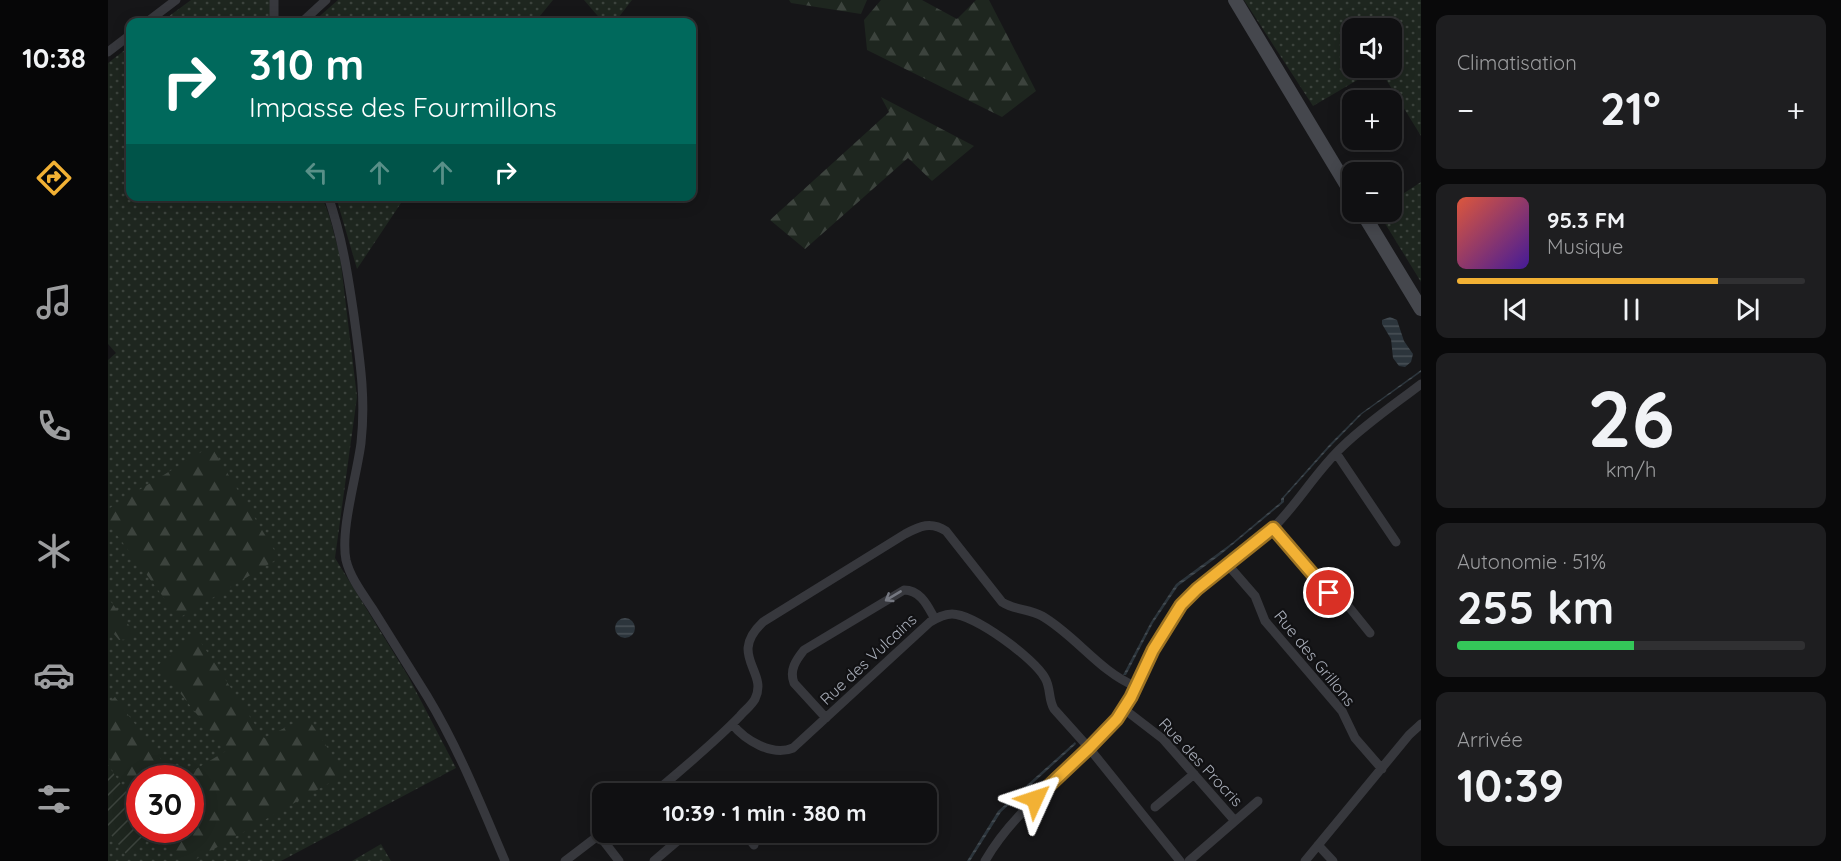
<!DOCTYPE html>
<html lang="fr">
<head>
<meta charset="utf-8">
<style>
	:root { --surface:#101012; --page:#1e1e20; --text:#f1f3f6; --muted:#9c9d9f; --line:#303032; --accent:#f2b134 }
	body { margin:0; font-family:Quicksand,sans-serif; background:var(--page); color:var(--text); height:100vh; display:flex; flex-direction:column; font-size:22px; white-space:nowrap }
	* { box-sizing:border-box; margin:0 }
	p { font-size:20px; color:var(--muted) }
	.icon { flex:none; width:33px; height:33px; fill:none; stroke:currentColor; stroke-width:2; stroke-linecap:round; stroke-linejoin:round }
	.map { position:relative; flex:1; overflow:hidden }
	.sheet { display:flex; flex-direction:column; gap:15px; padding:15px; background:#09090a; width:420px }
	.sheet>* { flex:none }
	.banner { position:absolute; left:18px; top:18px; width:570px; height:183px; border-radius:12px; box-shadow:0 3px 15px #0003,0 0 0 2px var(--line); background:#00695c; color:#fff; overflow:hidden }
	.buttons { position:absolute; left:1234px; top:18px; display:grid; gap:12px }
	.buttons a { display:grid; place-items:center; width:60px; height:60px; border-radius:12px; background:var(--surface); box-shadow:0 3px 15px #0003,0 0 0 2px var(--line); font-size:30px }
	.speed { position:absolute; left:18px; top:765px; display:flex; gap:12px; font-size:30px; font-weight:700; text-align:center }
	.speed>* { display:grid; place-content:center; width:78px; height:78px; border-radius:50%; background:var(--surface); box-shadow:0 3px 15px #0003,0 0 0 2px var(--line); line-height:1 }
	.speed .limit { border:9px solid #d22; background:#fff; color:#111 }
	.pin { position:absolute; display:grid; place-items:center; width:51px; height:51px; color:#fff; margin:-26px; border:3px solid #fff; border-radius:50%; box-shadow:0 2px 6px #0007 }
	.me { position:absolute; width:66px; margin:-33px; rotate:48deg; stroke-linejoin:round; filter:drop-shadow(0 0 4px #0008) }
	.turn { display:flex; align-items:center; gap:21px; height:126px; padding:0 24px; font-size:27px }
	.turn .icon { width:78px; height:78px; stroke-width:2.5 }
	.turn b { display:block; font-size:42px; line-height:51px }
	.lanes { display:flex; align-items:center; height:57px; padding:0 24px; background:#0003; justify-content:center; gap:30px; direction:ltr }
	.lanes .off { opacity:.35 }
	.big { font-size:45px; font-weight:700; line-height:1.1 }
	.sheet .tile { flex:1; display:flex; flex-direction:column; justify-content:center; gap:9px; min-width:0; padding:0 21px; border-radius:12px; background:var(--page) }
	.sheet .dial { align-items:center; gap:0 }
	.dial b { font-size:78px; line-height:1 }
	.song { display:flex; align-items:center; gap:18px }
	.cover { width:72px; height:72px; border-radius:9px; background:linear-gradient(135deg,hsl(10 70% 55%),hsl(260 70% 35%)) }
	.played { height:6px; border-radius:3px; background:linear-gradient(90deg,var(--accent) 75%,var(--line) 75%) }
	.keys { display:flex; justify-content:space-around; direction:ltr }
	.heat { display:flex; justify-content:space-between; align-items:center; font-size:33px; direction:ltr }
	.charge { height:9px; border-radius:4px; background:linear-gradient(90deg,#34c759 51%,var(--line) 0) }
	.trip { position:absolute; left:484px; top:783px; width:345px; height:60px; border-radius:12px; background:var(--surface); box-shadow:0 3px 15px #0003,0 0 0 2px var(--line); font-weight:700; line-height:60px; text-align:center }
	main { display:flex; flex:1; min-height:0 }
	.tab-bar { display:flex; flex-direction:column; width:108px; justify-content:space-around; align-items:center; background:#060607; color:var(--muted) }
	.tab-bar .icon { width:42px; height:42px }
	.tab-bar .active { color:var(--accent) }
	.tab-bar b { font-size:27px; color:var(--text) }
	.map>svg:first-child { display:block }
	.grass { fill:url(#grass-dots); fill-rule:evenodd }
	.forest { fill:url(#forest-firs) }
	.garden { fill:url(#garden-furrows) }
	.water { fill:url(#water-rules) }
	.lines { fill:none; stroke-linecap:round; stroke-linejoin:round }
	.minor { stroke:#37383d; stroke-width:9 }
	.secondary { stroke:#45474d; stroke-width:14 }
	.oneway { stroke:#757881 }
	.route-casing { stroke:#9d7322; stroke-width:15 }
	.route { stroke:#f2b134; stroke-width:10 }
	.labels { text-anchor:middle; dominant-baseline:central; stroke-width:4.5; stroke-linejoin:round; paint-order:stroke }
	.street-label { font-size:16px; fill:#a8adb8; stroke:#111113 }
</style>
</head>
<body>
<main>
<nav class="tab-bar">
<b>10:38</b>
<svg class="icon active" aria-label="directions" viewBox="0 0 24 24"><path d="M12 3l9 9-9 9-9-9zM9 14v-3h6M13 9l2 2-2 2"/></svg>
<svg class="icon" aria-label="music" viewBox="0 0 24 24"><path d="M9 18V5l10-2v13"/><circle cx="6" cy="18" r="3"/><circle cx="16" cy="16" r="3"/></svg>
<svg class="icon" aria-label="phone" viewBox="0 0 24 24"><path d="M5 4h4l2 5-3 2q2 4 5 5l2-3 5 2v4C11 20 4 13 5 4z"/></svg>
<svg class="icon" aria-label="climate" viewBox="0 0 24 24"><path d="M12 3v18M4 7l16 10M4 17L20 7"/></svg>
<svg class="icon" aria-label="car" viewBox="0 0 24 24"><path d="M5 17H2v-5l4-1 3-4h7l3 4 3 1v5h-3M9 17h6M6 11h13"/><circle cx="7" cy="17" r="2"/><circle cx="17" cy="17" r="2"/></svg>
<svg class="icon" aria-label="filters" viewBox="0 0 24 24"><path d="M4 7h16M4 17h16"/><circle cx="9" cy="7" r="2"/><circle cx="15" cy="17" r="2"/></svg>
</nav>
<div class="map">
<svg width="1313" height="861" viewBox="0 0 1313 861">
	<defs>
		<pattern id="grass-dots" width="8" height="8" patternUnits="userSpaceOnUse" patternTransform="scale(1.5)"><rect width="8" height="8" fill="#1e261f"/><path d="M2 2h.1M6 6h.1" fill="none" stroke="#3c433d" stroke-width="1.8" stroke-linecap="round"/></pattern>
		<pattern id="forest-firs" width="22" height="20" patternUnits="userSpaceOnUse" patternTransform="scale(1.5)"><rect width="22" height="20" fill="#1e261f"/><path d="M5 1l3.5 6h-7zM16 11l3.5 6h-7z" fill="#3c433d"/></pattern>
		<pattern id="garden-furrows" width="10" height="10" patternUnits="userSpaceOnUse" patternTransform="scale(1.5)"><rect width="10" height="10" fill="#1e261f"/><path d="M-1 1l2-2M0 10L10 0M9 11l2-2" fill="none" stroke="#3c433d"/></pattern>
		<pattern id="water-rules" width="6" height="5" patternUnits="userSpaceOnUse" patternTransform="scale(1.5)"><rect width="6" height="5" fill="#2c353c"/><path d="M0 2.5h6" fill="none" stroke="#485056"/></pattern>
	</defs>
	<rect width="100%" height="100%" fill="#161618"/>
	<path class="grass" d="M 83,0 L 165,0 L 169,22 L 53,22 Z
		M 230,0 L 445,0 L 427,22 L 205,22 Z
		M 476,0 L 524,0 L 507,22 L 495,22 Z
		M 1136,0 L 1313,0 L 1313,136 L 1271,68 L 1284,68 L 1284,28 L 1245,28 L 1245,68 L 1270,68 L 1205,106 Z
		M 22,46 L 22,196 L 214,197 L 221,215 L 232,256 L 249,397 L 227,558 L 300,676 L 348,768 L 173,861 L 0,861 L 0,360 L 8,353 L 0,344 L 0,63 ZM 32,778 L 82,778 L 82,830 L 32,830 Z
		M 1313,182 L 1313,282 L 1270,212 L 1284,212 L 1284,201 Z
		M 228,197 L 297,197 L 249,269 Z
		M 273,844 L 283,861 L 244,861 Z"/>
	<path class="forest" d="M 681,0 L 759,0 L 753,14 L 683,3 Z
		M 773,0 L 814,0 L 849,19 L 868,0 L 881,0 L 928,91 L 894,117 L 759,50 L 756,20 Z
		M 773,97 L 866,146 L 824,181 L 800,158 L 697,249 L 662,220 L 781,112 Z
		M 103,446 L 171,558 L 71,618 L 0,523 L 0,509 Z
		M 0,598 L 27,633 L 23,639 L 11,640 L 0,627 Z
		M 88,635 L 156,738 L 199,717 L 237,774 L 85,861 L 75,861 L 52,830 L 82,830 L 82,778 L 73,778 L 118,751 L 50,665 Z
		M 7,697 L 67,778 L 32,778 L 31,800 L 0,756 L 0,703 Z"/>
	<path class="garden" d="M 0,765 L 31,811 L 32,830 L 45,831 L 18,854 L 0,831 Z"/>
	<path class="water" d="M 1282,317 L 1289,320 L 1296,341 L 1305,354 L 1303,362 L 1297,367 L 1291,366 L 1285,358 L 1283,339 L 1274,324 L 1274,320 Z
		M 1313,370 L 1313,372 L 1254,414 L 1220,449 L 1176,498 L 1176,502 L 1112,555 L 1070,586 L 1045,623 L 1018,675 L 1015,675 L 1043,622 L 1068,584 L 1124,543 L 1173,502 L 1173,499 L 1222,444 L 1252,414 Z
		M507 628a10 10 0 1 1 20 0a10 10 0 1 1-20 0Z
		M 967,742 L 968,744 L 893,812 L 862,861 L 859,861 L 890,811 Z"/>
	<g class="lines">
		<path class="minor" d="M 166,0 L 166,22
			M 39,22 L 68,0
			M 194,22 L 218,0
			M 0,52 L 22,35
			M 220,196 C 234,236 240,275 246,316 C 252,361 258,398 253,443 C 249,475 232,530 238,560 C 242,577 254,593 264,608 C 282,637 301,667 319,696 C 351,749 373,805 397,861
			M 1228,453 L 1288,542
			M 1165,528 L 1221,593 L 1241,607 L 1262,633
			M 1120,565 L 1147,596 L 1157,621 L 1234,711 L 1247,738 L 1274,769
			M 1016,709 L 1055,739 L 1127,821 L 1081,861
			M 718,718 L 686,683 C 681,670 688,660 696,650 L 796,590 C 813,590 820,607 827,619
			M 624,724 C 637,740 664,757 685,748 L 822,622 C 829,618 836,614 844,614 C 866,614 926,658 937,678 C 943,688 940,699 946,709 L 981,748 L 1072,861
			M 559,782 L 568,794
			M 545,794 C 574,769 605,744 632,716 C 636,711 644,705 647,699 C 661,671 619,656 655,622 L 797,534 C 812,526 823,521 838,531 L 894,602 C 906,610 921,609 934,616 C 967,635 992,672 1027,686
			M 1047,807 L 1086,774
			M 1127,821 L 1150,801
			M 597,832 L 601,837 L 607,832
			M 636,832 L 646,845
			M 491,835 L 511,861
			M 1210,845 L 1225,861
			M 457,861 L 495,832
			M 546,861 L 574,837 L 588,832
			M 877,861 C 909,805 965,771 1006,722 C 1020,707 1025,689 1034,671 C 1045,648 1058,624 1074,604 C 1098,574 1136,556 1164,529 C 1190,504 1208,471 1235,446 C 1259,423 1287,404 1313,384
			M 1197,861 L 1301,735 L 1313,724"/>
		<path class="secondary" d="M 1127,0 L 1245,196
			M 1254,212 L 1313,309"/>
	</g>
	<defs><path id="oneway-shaft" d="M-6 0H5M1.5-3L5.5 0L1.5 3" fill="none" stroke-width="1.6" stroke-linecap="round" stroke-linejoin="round" transform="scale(1.5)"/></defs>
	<use class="oneway" href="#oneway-shaft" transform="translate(785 596) rotate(149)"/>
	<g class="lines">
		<g class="route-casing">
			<path id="route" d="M 927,799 L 981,748 L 1009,719 L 1023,697 L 1045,650 L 1073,605 L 1089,589 L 1165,528 L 1221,593"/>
		</g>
		<use href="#route" class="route"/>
	</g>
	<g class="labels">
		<g class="street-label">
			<text transform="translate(1207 658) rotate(51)">Rue des Grillons</text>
			<text transform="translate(760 659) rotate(-43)">Rue des Vulcains</text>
			<text transform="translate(1093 762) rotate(47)">Rue des Procris</text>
		</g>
	</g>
</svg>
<div class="buttons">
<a><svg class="icon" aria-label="sound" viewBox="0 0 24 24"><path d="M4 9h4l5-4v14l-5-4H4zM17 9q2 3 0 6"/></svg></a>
<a>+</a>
<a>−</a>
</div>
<div class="speed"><div class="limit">30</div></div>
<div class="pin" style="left:1221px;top:593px;background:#d93025"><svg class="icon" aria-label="arrive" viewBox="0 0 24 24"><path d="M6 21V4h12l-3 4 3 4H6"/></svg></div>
<svg class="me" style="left:927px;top:799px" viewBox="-20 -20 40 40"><path d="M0-17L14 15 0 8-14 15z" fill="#f2b134" stroke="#fff" stroke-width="4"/></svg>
<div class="trip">10:39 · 1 min · 380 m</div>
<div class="banner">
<div class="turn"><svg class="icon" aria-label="right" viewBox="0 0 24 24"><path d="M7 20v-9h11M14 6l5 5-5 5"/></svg><div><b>310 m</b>Impasse des Fourmillons</div></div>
<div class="lanes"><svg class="icon off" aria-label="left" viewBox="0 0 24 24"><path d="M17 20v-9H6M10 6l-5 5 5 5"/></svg><svg class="icon off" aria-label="ahead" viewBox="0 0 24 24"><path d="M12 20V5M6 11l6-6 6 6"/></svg><svg class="icon off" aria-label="ahead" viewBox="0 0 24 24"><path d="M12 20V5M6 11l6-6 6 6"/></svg><svg class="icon" aria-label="right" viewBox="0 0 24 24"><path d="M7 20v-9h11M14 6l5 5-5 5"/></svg></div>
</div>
</div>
<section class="sheet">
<div class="tile"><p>Climatisation</p>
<div class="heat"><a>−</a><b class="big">21°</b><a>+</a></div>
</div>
<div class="tile">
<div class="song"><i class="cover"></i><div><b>95.3 FM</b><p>Musique</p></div></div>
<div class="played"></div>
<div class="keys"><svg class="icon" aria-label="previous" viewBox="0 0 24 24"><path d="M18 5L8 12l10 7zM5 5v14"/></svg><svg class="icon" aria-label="pause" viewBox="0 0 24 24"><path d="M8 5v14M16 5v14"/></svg><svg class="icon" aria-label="next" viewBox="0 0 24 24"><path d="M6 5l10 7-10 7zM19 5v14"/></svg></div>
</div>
<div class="tile dial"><b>26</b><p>km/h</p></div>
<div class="tile"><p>Autonomie · 51%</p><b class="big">255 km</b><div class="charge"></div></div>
<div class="tile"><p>Arrivée</p><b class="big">10:39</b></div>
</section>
</main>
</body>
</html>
